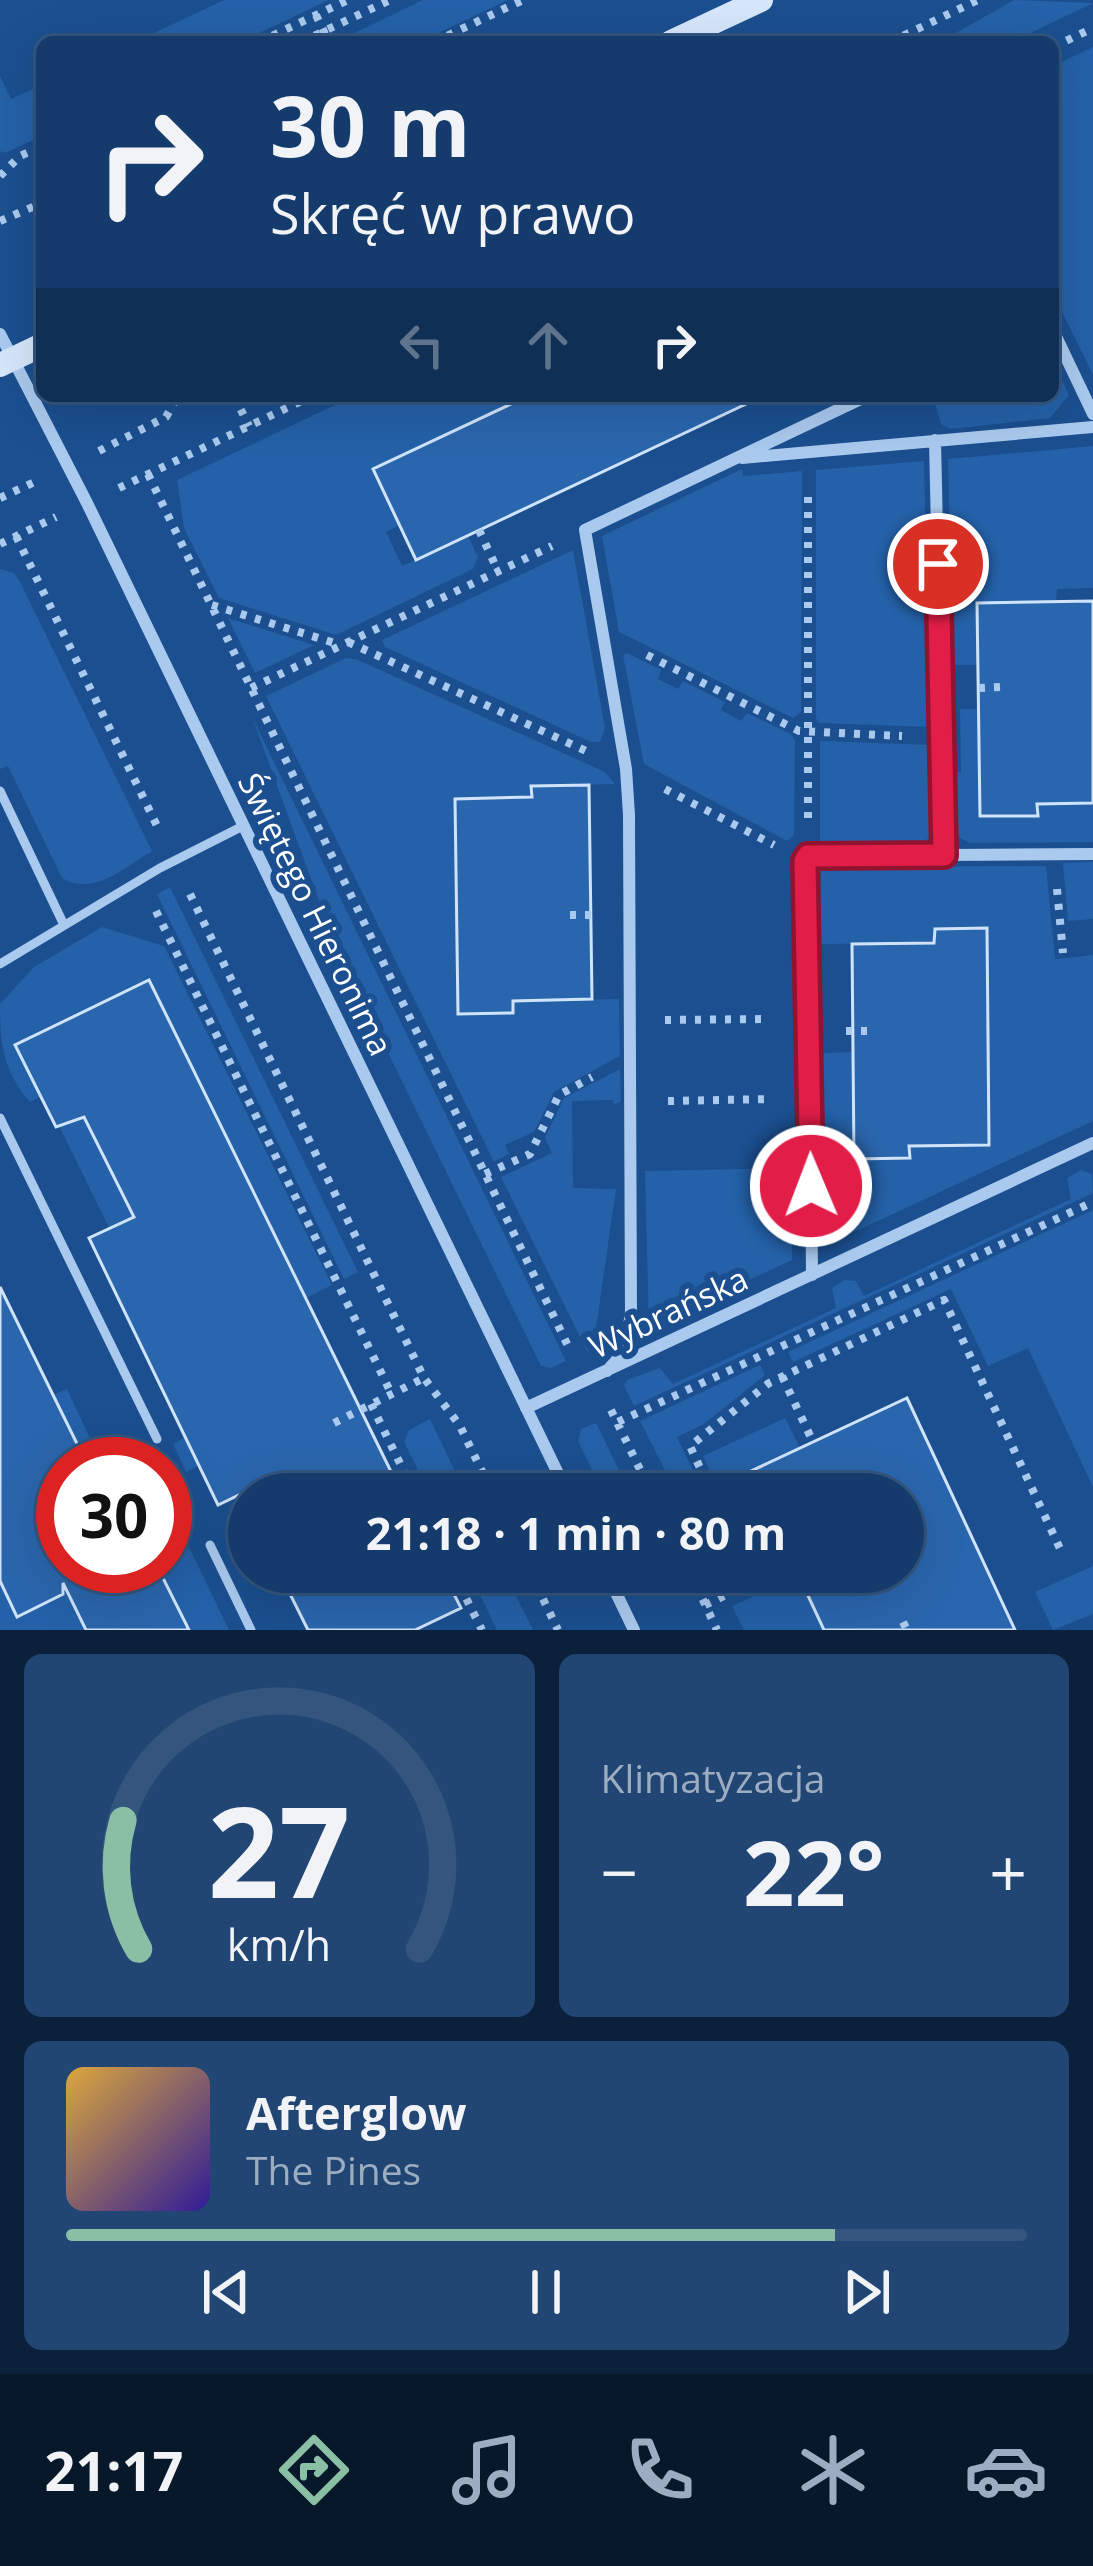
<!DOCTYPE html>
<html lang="pl">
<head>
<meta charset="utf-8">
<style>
	:root { --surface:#143b6b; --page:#214673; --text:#f1f3f6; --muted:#9dadc1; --line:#33557e; --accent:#8abfa5 }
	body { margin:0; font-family:"Open Sans",sans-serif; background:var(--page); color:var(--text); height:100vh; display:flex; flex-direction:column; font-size:45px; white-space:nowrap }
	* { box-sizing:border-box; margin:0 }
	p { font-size:39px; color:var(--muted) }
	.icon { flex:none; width:66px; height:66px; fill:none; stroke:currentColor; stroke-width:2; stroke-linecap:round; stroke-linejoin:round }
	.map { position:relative; height:1630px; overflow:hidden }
	.side { display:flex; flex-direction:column; gap:24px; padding:24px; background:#0b203b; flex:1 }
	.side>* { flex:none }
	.guide { position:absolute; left:36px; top:36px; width:1023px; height:366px; border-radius:18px; box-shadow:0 12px 48px #0002,0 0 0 3px var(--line); background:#143b6b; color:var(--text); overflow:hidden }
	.speed { position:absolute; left:36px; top:1437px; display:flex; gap:24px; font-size:60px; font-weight:700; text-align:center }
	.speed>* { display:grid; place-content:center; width:156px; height:156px; border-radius:50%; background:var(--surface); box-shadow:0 12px 48px #0002,0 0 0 3px var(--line); line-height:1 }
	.speed .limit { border:18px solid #d22; background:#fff; color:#111 }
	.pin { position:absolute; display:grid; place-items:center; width:102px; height:102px; color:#fff; margin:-51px; border:6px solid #fff; border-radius:50%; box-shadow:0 3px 12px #0007 }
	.me { position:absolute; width:132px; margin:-66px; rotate:359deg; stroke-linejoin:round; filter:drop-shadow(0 0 9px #0008) }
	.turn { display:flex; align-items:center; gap:42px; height:252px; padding:0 36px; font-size:54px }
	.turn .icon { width:156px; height:156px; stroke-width:2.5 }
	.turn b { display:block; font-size:84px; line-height:102px }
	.lanes { display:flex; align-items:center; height:114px; padding:0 36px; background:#0003; justify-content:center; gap:60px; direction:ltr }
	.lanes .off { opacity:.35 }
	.big { font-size:90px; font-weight:700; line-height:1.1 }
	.side .tile { flex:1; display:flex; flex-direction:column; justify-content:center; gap:18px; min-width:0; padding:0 42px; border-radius:18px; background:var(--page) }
	.side .dial { align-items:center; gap:0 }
	.dial svg { height:312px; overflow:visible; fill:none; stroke:var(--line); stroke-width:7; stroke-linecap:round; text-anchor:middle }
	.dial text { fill:var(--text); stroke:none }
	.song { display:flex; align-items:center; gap:36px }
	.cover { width:144px; height:144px; border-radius:18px; background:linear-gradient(135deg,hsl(40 70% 55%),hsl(250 70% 35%)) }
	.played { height:12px; border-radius:6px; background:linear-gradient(90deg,var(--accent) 80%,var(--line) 80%) }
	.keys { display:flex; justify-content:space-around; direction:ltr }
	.heat { display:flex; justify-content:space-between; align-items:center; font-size:66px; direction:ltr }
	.side .tiles { flex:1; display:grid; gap:24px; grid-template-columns:1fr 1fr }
	.tile:last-child { grid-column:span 2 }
	.trip { position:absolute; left:228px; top:1473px; width:696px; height:120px; border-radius:60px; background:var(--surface); box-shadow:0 12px 48px #0002,0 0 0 3px var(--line); font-weight:700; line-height:120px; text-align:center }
	.tabs { display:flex; height:192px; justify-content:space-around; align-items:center; background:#08182b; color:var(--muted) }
	.tabs .icon { width:84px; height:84px }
	.tabs .active { color:var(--accent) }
	.tabs b { font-size:54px; color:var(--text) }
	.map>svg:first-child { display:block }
	.green { fill:#2461a8 }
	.building { fill:#2a66ad; stroke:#cfe3fa; stroke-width:3 }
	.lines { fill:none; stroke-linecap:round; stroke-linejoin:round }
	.path { stroke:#a9c9ee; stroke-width:8; stroke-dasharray:6 9; stroke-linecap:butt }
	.lane { stroke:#a9c9ee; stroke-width:9 }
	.street { stroke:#a9c9ee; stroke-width:12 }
	.secondary { stroke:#d6e6fa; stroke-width:24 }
	.route-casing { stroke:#92132f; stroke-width:30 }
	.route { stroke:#e11d48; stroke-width:21 }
	.labels { text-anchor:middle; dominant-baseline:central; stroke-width:12; stroke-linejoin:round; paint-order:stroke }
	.street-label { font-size:33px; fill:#fff; stroke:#1b4f8f }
</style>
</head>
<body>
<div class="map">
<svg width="1093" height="1630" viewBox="0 0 1093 1630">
	<rect width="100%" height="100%" fill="#1b4f8f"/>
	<path class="green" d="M 224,0 L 329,0 L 240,42 L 135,42 Z
		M 423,0 L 508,0 L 419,42 L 346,42 L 344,38 Z
		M 1014,0 L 1093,3 L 1012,42 L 940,42 Z
		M 1093,47 L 1093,375 L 1053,293 L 1053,66 Z
		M 0,76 L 11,99 L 42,85 L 42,136 L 5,153 L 0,151 Z
		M 1053,361 L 1069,395 L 1050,418 L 950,429 L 941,424 L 933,396 L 1053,396 Z
		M 354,396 L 528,396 L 374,469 L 400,525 L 386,532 L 402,566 L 468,536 L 478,557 L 473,569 L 336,635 L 219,598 L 184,528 L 177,480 Z
		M 1093,446 L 1093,588 L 1057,589 L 1056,601 L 978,603 L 978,665 L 953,665 L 948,459 Z
		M 924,461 L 930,727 L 819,723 L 816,718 L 816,470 Z
		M 742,469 L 743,476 L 802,471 L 801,712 L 793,718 L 619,632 L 602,536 Z
		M 573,550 L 605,728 L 600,742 L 591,742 L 385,647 L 382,640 Z
		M 0,569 L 14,573 L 19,580 L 152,851 C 125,867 93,897 62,878 L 8,766 L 0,769 Z
		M 228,618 L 314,645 L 255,673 Z
		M 627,653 L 661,670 L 658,679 L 678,689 L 683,681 L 725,702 L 721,710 L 741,721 L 747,713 L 791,734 L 795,741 L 794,835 L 787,841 L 644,764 L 623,655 Z
		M 346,658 L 356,659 L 605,772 L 615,784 L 532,786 L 532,797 L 455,799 L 458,1014 L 513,1013 L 513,1001 L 619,999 L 620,1056 L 554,1092 L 534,1132 L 505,1145 L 509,1154 L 494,1162 L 266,696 Z
		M 960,709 L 978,709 L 980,816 L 1038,815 L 1037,804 L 1093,803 L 1093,842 L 970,843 L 960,838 L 956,830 L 953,773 L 961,772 Z
		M 252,717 L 566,1361 L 551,1368 L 541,1366 L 334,942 Z
		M 820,741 L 931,745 L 933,826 L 927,840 L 918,844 L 820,845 Z
		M 1093,862 L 1093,919 L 1068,921 L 1063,863 Z
		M 1046,866 L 1055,959 L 1093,955 L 1093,1121 L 837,1240 L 828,1238 L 823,1228 L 821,1053 L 853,1052 L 855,1158 L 910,1157 L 909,1146 L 989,1144 L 987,929 L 935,929 L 934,943 L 821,944 L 821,867 Z
		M 170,887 L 358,1272 L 344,1279 L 157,894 Z
		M 102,927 L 164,946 L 332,1285 L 306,1298 L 150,980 L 16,1045 L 41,1097 L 30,1102 C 3,1071 0,1044 0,1004 L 34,967 Z
		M 620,1069 L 621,1101 L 614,1105 L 613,1100 L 572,1101 L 573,1188 L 616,1189 L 593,1349 L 587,1351 L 501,1177 L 552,1153 L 545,1138 L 564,1098 Z
		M 83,1114 L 244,1443 L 186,1472 L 173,1444 L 207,1426 L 59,1126 Z
		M 792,1168 L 792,1260 L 649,1327 L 645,1171 Z
		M 1081,1170 L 1092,1174 L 1093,1193 L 634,1406 L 624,1386 L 627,1380 L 660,1368 L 673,1384 L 836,1308 L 832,1288 L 845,1280 L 856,1281 L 864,1296 L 1071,1199 L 1067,1178 Z
		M 1093,1210 L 1093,1487 L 1028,1348 L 988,1366 L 951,1289 L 793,1362 L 788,1352 Z
		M 760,1365 L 765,1375 L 704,1424 L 677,1437 L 704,1494 L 677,1494 L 640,1421 Z
		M 67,1389 L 102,1464 L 87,1464 L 53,1395 Z
		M 785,1418 L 800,1448 L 750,1472 L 760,1494 L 721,1494 L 703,1456 Z
		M 430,1419 L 466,1494 L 430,1494 L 404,1442 L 409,1430 Z
		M 596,1423 L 631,1494 L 604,1494 L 578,1441 L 581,1429 Z
		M 178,1524 L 229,1630 L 189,1630 L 157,1566 L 165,1566 L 165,1531 Z
		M 1093,1566 L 1093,1614 L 1053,1630 L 1035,1592 Z
		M 469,1572 L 504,1572 L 533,1630 L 497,1630 Z
		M 798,1576 L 824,1630 L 744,1630 L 732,1606 Z
		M 0,1581 L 18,1616 L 67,1592 L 86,1630 L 0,1630 Z"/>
	<path class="building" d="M 528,396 L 763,396 L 416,560 L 373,469 Z
		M 1093,601 L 1093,803 L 1037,804 L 1038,816 L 980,816 L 977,603 Z
		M 589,785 L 592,999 L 513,1001 L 513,1013 L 458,1014 L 455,799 L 532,797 L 531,786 Z
		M 987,928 L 989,1145 L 909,1146 L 910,1158 L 854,1159 L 852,944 L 934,943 L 935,929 Z
		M 149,980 L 350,1388 L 402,1494 L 249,1494 L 249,1510 L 241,1494 L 218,1505 L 89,1238 L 134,1217 L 84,1117 L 56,1127 L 15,1045 Z
		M 0,1287 L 87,1464 L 63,1464 L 63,1566 L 157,1566 L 189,1630 L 86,1630 L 63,1583 L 63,1594 L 17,1617 L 0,1581 Z
		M 907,1398 L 942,1473 L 1015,1630 L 824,1630 L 797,1572 L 903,1572 L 903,1494 L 760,1494 L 749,1472 Z
		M 279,1572 L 443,1572 L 461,1608 L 415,1630 L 308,1630 Z"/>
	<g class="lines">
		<path class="path" d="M 316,15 L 329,42
			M 259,42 L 348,0
			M 301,42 L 390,0
			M 434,42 L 523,0
			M 890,42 L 978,0
			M 1053,47 L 1093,28
			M 0,176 L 20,156 L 42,146
			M 0,221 L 42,203
			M 234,396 L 249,426
			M 99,451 L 166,417 L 178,396
			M 148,474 L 569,1348
			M 119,488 L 312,396
			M 0,498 L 37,481
			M 479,530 L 498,571
			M 16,536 L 160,832
			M 0,544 L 56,517
			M 212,605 L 341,645
			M 348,642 L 586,751
			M 647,655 L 799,731 L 902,736
			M 251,688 L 552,546
			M 979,688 L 1001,687
			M 665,789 L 774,845
			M 808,818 L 808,491
			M 1057,889 L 1063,953
			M 190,894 L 424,1378 L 460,1426 L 493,1494
			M 156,911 L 392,1395
			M 570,915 L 592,915
			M 665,1020 L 770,1019
			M 846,1031 L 875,1031
			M 668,1101 L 773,1099
			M 485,1174 L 530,1154 L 559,1095 L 592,1077
			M 782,1376 L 813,1442
			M 371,1404 L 415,1494
			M 611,1410 L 652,1494
			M 618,1422 L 1093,1202
			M 334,1423 L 424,1378
			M 712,1494 L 690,1446 L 769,1383 L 944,1300 L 1063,1555
			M 453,1572 L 482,1630
			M 530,1572 L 558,1630
			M 690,1572 L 717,1630
			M 705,1605 L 774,1572
			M 903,1622 L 907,1630"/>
		<path class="lane" d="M 0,791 L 64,925
			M 0,964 L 160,868 L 243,826
			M 0,1118 L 157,1439
			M 210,1545 L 251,1630"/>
		<path class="street" d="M 1053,330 L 1093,414
			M 0,334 L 87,503 L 568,1494
			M 935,440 L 944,855
			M 742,458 L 1093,427
			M 812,1275 L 808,856 L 1093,854
			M 607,1371 L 622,1354 L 631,1315 L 629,815 L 626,769 L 585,530 L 867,396
			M 526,1408 L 1093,1143
			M 606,1572 L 634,1630"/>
		<path class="secondary" d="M 671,42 L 761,0
			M 0,365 L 42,345"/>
	</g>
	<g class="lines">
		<g class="route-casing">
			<path id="route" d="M 811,1186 L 805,861 L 808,856 L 944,855 L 938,564"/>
		</g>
		<use href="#route" class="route"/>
	</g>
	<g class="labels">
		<g class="street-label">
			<text transform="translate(316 914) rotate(64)">Świętego Hieronima</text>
			<text transform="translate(668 1312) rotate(-25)">Wybrańska</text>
		</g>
	</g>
</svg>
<div class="speed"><div class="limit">30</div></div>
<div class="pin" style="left:938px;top:564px;background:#d93025"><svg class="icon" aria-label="arrive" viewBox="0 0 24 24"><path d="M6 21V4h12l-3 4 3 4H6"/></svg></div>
<svg class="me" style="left:811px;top:1186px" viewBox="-20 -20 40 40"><circle r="17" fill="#e11d48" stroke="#fff" stroke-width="3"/><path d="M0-11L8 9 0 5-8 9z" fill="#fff"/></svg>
<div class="trip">21:18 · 1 min · 80 m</div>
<div class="guide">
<div class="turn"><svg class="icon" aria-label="right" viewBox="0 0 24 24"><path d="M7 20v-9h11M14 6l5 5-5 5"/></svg><div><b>30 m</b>Skręć w prawo</div></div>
<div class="lanes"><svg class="icon off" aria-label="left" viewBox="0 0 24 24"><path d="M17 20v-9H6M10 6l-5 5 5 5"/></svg><svg class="icon off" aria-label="ahead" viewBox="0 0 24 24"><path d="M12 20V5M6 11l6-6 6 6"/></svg><svg class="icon" aria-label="right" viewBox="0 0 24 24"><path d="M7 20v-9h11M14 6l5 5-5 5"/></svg></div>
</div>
</div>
<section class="side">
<div class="tiles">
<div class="tile dial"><svg viewBox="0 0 100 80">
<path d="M14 69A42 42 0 1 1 86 69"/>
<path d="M14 69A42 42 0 0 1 10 36" stroke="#8abfa5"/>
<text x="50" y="56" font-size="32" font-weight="700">27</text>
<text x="50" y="72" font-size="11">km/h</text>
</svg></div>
<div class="tile"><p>Klimatyzacja</p>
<div class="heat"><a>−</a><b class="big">22°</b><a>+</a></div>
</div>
<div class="tile">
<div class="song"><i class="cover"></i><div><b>Afterglow</b><p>The Pines</p></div></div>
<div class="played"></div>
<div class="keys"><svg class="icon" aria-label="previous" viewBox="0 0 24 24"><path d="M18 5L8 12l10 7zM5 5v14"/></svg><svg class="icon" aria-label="pause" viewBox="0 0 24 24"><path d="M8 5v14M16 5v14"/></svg><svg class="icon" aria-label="next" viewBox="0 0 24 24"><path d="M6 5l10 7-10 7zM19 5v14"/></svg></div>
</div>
</div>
</section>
<nav class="tabs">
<b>21:17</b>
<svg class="icon active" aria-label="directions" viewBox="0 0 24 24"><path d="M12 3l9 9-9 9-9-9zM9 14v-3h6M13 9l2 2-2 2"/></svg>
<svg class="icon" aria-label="music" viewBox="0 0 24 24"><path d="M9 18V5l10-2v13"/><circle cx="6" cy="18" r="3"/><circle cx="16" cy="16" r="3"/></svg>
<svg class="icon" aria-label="phone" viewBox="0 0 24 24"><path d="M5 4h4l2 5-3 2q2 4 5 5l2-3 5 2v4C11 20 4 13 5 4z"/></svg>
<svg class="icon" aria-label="climate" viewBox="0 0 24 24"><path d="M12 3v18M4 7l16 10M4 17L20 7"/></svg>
<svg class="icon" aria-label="car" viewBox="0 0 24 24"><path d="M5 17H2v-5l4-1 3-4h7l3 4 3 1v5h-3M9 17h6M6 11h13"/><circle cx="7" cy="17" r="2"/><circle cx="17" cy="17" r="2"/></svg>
</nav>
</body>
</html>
